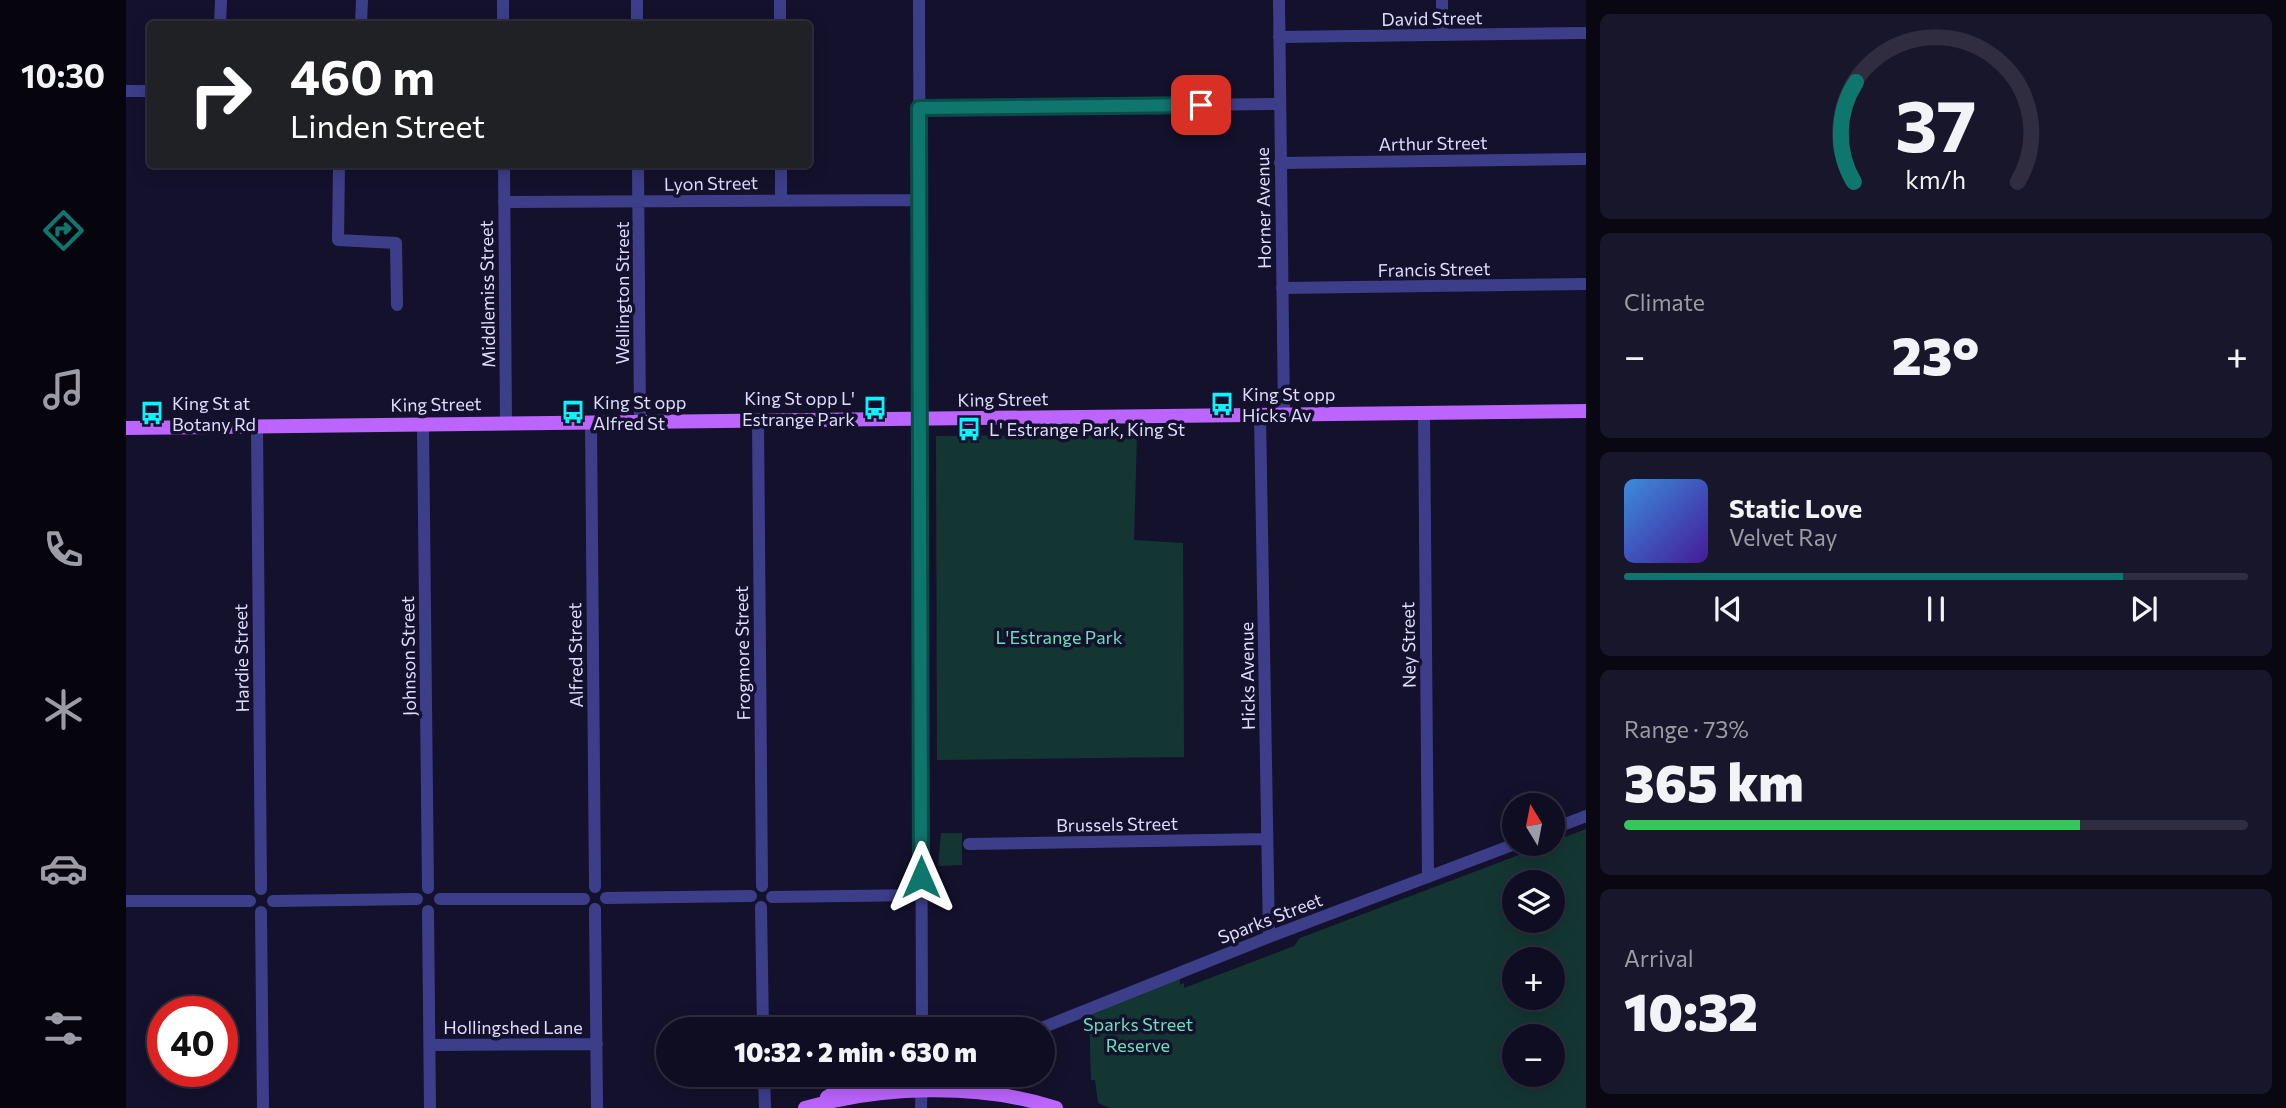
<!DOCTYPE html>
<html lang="en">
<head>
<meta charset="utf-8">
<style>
	:root { --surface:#0f0d21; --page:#18162a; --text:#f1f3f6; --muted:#9b9ca5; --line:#2f2d3f; --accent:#0f766e }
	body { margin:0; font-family:Commissioner,sans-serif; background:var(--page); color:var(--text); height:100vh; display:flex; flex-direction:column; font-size:26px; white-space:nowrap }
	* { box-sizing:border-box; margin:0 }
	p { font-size:23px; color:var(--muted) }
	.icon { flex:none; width:38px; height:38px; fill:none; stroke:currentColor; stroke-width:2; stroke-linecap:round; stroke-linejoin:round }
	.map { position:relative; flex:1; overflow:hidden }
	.details { display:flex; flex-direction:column; gap:14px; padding:14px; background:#080712; width:700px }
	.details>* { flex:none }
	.hud { position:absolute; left:21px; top:21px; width:665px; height:147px; border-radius:7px; box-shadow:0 4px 18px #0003,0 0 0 2px var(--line); background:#202124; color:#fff; overflow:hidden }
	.needle { width:46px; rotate:350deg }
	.controls { position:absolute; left:1376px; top:793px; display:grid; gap:14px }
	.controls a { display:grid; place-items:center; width:63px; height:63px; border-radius:50%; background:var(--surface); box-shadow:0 4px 18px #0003,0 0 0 2px var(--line); font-size:35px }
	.speed { position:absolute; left:21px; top:996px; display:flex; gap:14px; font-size:35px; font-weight:700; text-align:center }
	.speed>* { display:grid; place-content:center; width:91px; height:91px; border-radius:50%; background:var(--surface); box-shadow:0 4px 18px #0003,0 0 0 2px var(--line); line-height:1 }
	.speed .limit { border:10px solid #d22; background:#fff; color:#111 }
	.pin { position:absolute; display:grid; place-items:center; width:60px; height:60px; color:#fff; margin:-30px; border-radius:14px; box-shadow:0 4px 10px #0006 }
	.me { position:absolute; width:77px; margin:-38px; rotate:0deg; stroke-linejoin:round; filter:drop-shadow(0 0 5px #0008) }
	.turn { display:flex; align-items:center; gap:24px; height:147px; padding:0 28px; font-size:32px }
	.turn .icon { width:91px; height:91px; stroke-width:2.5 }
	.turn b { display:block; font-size:49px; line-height:60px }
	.big { font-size:52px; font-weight:800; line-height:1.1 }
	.details .widget { flex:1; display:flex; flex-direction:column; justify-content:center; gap:10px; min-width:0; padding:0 24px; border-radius:10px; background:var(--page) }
	.details .dial { align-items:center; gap:0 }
	.dial svg { height:182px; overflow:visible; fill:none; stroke:var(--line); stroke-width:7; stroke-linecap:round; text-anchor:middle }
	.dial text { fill:var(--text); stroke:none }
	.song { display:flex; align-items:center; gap:21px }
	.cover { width:84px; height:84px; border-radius:10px; background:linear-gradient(135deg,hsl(210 70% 55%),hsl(260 70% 35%)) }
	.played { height:7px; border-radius:4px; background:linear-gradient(90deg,var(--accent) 80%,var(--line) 80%) }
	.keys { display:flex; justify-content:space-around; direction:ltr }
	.heat { display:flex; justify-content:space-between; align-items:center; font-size:38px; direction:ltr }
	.charge { height:10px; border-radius:5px; background:linear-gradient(90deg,#34c759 73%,var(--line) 0) }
	.trip { position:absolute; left:530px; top:1017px; width:399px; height:70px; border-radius:35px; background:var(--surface); box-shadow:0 4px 18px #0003,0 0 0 2px var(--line); font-weight:800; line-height:70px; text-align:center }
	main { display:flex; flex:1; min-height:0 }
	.menu { display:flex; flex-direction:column; width:126px; justify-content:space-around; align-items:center; background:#06050d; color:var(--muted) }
	.menu .icon { width:49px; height:49px }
	.menu .on { color:var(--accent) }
	.menu b { font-size:32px; color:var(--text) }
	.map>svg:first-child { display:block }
	.green { fill:#143633; fill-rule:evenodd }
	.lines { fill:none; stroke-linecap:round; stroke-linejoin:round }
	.minor { stroke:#3d3e8a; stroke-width:12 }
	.major { stroke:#bc64fe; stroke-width:14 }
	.route-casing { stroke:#0a4d48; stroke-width:18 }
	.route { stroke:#0f766e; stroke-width:12 }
	.labels { text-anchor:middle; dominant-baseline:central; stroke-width:7; stroke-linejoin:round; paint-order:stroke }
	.street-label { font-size:18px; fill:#dedcff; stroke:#14112c }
	.poi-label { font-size:18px; fill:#dedcff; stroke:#14112c; text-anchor:start }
	.park-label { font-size:18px; fill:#66e1bb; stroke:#14112c }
</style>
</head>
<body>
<main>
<nav class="menu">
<b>10:30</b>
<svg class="icon on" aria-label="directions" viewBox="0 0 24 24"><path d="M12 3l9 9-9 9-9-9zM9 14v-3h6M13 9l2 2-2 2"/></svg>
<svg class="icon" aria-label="music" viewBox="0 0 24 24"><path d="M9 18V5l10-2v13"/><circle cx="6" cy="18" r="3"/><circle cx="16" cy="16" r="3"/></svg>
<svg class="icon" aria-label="phone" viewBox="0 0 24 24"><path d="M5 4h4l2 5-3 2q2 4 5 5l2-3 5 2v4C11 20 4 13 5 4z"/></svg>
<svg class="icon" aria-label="climate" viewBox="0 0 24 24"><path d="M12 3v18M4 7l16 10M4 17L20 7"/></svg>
<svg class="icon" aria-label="car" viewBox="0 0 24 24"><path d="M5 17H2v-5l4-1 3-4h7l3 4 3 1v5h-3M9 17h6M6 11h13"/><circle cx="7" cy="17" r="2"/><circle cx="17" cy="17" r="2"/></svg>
<svg class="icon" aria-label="filters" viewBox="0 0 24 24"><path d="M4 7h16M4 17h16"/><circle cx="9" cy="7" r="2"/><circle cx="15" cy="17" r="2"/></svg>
</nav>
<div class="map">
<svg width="1460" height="1108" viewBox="0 0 1460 1108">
	<rect width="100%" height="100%" fill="#14112c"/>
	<path class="green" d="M 1011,435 L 1008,540 L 1057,543 L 1058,757 L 811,760 L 810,436 Z
		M 1460,829 L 1460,1108 L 984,1108 L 972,1103 L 969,1080 L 965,1080 L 963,1012 L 1054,978 L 1054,985 L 1058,983 L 1058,988 L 1168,946 L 1174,938 L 1422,844 L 1426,844 L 1426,842 ZM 1388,882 L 1426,882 L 1426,920 L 1388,920 ZM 1388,959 L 1426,959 L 1426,998 L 1388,998 ZM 1388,1036 L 1426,1036 L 1426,1074 L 1388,1074 Z
		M 815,833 L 836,833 L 836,865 L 812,866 Z"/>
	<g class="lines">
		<path class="minor" d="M 377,0 L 377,24
			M 511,0 L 511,24
			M 654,0 L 654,24
			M 793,0 L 796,1029
			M 1153,0 L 1158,415
			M 1316,0 L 1316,35
			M 94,24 L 95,0
			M 235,24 L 236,0
			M 1153,37 L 1460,33
			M 0,91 L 24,91
			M 793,108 L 1154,104
			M 1154,163 L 1460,159
			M 213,164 L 212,240 L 270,243 L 271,305
			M 378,164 L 380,423
			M 512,164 L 514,422
			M 655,164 L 655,199
			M 378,202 L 793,200
			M 1156,288 L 1460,284
			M 1298,413 L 1302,877
			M 1134,415 L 1143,937
			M 632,421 L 636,886
			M 465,422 L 469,887
			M 297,424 L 302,888
			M 131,427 L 135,889
			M 1426,829 L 1460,816
			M 843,844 L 1141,839
			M 646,897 L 796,895
			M 480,898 L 625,896
			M 314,899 L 458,899
			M 0,901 L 124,901
			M 147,901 L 291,899
			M 635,907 L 637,1029
			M 469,909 L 471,1108
			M 302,911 L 304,1108
			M 135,912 L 137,1108
			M 913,1029 L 1143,937 L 1389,844
			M 304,1045 L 471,1044
			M 638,1074 L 639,1108
			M 795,1108 L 796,1074"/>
		<path class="major" d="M 0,428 L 1460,411
			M 817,1074 L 830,1082 L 852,1086
			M 701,1097 L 717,1088 L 756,1074
			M 679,1108 C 755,1086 854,1083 930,1108"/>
	</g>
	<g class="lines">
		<g class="route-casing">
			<path id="route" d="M 795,877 L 793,108 L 1075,105"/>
		</g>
		<use href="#route" class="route"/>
	</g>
	<defs>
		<g id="bus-bare" transform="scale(1.89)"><path d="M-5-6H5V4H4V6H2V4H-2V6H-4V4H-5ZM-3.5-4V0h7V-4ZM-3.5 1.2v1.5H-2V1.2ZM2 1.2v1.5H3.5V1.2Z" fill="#09f4fe" stroke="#14112c" stroke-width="2.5" paint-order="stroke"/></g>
	</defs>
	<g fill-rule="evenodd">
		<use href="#bus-bare" x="1096" y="404"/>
		<use href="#bus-bare" x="749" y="408"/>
		<use href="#bus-bare" x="447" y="412"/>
		<use href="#bus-bare" x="26" y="413"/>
		<use href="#bus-bare" x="843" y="429"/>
	</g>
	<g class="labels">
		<g class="street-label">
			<text transform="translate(1306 18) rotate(-1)">David Street</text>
			<text transform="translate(1307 143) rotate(-1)">Arthur Street</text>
			<text transform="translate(585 183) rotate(-1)">Lyon Street</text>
			<text transform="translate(1137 208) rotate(-91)">Horner Avenue</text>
			<text transform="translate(1308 269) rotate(-1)">Francis Street</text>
			<text transform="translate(496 293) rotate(-90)">Wellington Street</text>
			<text transform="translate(361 294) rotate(-91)">Middlemiss Street</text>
			<text transform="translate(877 399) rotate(-1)">King Street</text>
			<text transform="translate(310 404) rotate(-1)">King Street</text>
			<text transform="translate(1282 645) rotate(-91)">Ney Street</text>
			<text transform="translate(616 653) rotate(-91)">Frogmore Street</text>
			<text transform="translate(449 655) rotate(-91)">Alfred Street</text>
			<text transform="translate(282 656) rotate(-91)">Johnson Street</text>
			<text transform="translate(115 658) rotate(-91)">Hardie Street</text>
			<text transform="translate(1121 676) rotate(-91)">Hicks Avenue</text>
			<text transform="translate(991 824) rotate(-1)">Brussels Street</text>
			<text transform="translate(1144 918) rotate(-21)">Sparks Street</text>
			<text x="387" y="1027">Hollingshed Lane</text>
		</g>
		<g class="poi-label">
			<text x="1116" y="394">King St opp<tspan x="1116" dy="21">Hicks Av</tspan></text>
			<text x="729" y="398" text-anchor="end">King St opp L'<tspan x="729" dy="21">Estrange Park</tspan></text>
			<text x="467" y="402">King St opp<tspan x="467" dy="21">Alfred St</tspan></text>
			<text x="46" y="403">King St at<tspan x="46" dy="21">Botany Rd</tspan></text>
			<text x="863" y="429">L' Estrange Park, King St</text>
		</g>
		<g class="park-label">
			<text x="933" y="637">L'Estrange Park</text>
			<text x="1012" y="1024">Sparks Street<tspan x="1012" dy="21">Reserve</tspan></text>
		</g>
	</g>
</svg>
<div class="controls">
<a><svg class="needle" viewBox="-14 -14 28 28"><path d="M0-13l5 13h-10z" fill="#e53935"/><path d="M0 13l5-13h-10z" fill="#9b9ca5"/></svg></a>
<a><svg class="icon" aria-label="layers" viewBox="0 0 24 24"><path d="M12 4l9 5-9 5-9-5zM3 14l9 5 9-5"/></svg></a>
<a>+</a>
<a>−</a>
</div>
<div class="speed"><div class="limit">40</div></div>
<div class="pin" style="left:1075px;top:105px;background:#d93025"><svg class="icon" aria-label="arrive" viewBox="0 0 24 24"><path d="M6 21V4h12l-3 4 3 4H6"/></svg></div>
<svg class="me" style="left:795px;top:877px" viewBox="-20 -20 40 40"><path d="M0-17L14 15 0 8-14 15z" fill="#0f766e" stroke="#fff" stroke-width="4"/></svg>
<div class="trip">10:32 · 2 min · 630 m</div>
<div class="hud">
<div class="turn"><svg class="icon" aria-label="right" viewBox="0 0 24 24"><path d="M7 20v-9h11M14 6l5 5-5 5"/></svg><div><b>460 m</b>Linden Street</div></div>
</div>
</div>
<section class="details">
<div class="widget dial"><svg viewBox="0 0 100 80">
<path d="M14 69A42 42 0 1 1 86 69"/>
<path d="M14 69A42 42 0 0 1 15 25" stroke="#0f766e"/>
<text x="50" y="56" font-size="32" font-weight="700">37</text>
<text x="50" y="72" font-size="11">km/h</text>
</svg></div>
<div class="widget"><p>Climate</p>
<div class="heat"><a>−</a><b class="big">23°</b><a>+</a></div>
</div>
<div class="widget">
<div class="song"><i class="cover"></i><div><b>Static Love</b><p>Velvet Ray</p></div></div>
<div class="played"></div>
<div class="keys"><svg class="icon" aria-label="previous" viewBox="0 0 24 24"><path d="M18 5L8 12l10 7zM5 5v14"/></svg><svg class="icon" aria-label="pause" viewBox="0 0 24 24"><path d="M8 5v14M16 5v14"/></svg><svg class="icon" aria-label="next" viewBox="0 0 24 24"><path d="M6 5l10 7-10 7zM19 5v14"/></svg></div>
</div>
<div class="widget"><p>Range · 73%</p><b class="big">365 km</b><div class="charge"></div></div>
<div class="widget"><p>Arrival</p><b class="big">10:32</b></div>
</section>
</main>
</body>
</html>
